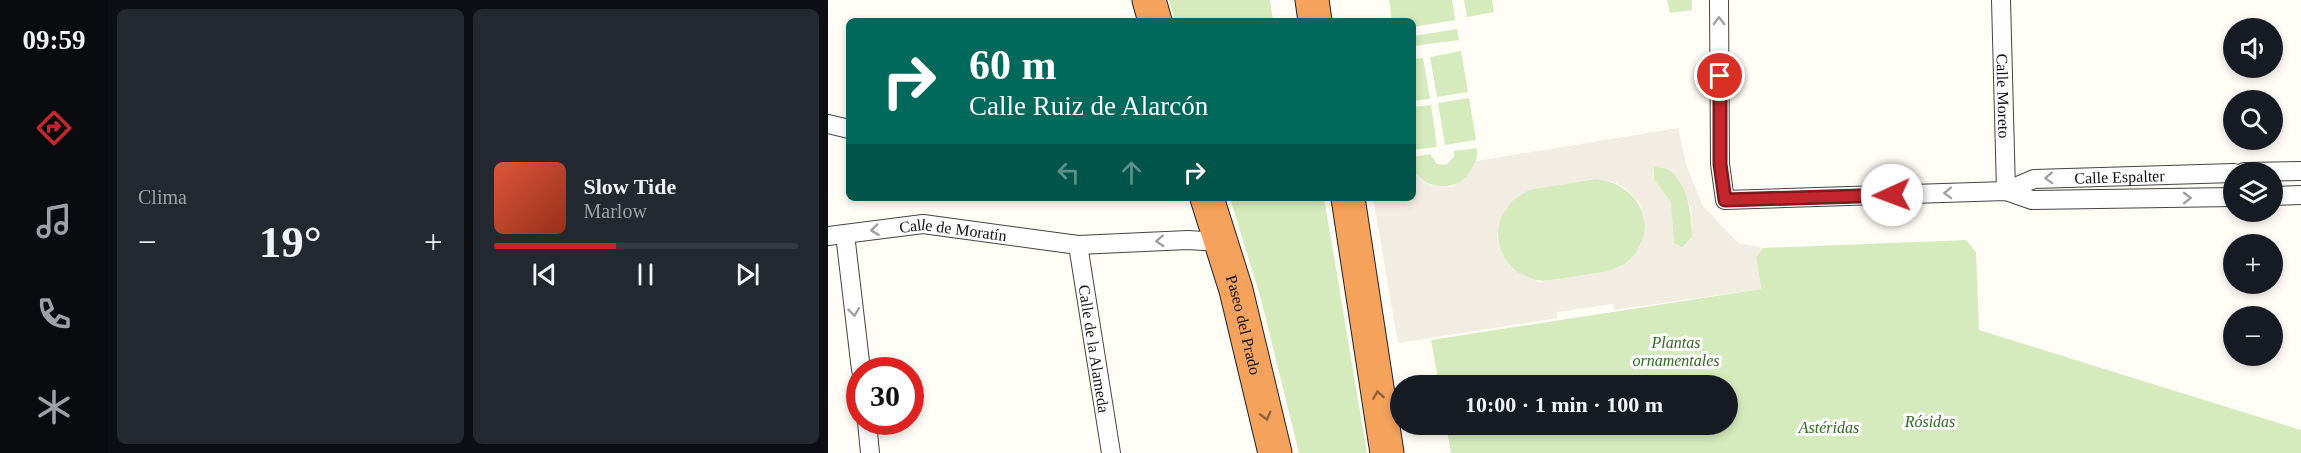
<!DOCTYPE html>
<html lang="es">
<head>
<meta charset="utf-8">
<style>
	:root { --surface:#171b24; --page:#242831; --text:#f1f3f6; --muted:#9ea1a6; --line:#363941; --accent:#c4262e }
	body { margin:0; font-family:Georgia,serif; background:var(--page); color:var(--text); height:100vh; display:flex; flex-direction:column; font-size:22px; white-space:nowrap }
	* { box-sizing:border-box; margin:0 }
	p { font-size:20px; color:var(--muted) }
	.icon { flex:none; width:33px; height:33px; fill:none; stroke:currentColor; stroke-width:2; stroke-linecap:round; stroke-linejoin:round }
	.map { position:relative; flex:1; overflow:hidden }
	.details { display:flex; flex-direction:column; gap:9px; padding:9px; background:#0d0f14; width:720px }
	.details>* { flex:none }
	.top-card { position:absolute; left:18px; top:18px; width:570px; height:183px; border-radius:9px; box-shadow:0 3px 9px #0003; background:#00695c; color:#fff; overflow:hidden }
	.buttons { position:absolute; left:1395px; top:18px; display:grid; gap:12px }
	.buttons a { display:grid; place-items:center; width:60px; height:60px; border-radius:50%; background:var(--surface); box-shadow:0 3px 9px #0003; font-size:30px }
	.speed { position:absolute; left:18px; top:357px; display:flex; gap:12px; font-size:30px; font-weight:700; text-align:center }
	.speed>* { display:grid; place-content:center; width:78px; height:78px; border-radius:50%; background:var(--surface); box-shadow:0 3px 9px #0003; line-height:1 }
	.speed .limit { border:9px solid #d22; background:#fff; color:#111 }
	.pin { position:absolute; display:grid; place-items:center; width:51px; height:51px; color:#fff; margin:-26px; border:3px solid #fff; border-radius:50%; box-shadow:0 2px 6px #0007 }
	.me { position:absolute; width:66px; margin:-33px; rotate:268deg; stroke-linejoin:round; filter:drop-shadow(0 0 4px #0008) }
	.turn { display:flex; align-items:center; gap:21px; height:126px; padding:0 24px; font-size:27px }
	.turn .icon { width:78px; height:78px; stroke-width:2.5 }
	.turn b { display:block; font-size:42px; line-height:51px }
	.lanes { display:flex; align-items:center; height:57px; padding:0 24px; background:#0003; justify-content:center; gap:30px; direction:ltr }
	.lanes .off { opacity:.35 }
	.big { font-size:45px; font-weight:700; line-height:1.1 }
	.details .card { flex:1; display:flex; flex-direction:column; justify-content:center; gap:9px; min-width:0; padding:0 21px; border-radius:9px; background:var(--page) }
	.song { display:flex; align-items:center; gap:18px }
	.cover { width:72px; height:72px; border-radius:9px; background:linear-gradient(135deg,hsl(10 70% 55%),hsl(10 70% 35%)) }
	.played { height:6px; border-radius:3px; background:linear-gradient(90deg,var(--accent) 40%,var(--line) 40%) }
	.keys { display:flex; justify-content:space-around; direction:ltr }
	.heat { display:flex; justify-content:space-between; align-items:center; font-size:33px; direction:ltr }
	.details .tiles { flex:1; display:grid; gap:9px; grid-template-columns:repeat(2,1fr) }
	.trip { position:absolute; left:562px; top:375px; width:348px; height:60px; border-radius:30px; background:var(--surface); box-shadow:0 3px 9px #0003; font-weight:700; line-height:60px; text-align:center }
	main { display:flex; flex:1; min-height:0 }
	.tab-bar { display:flex; flex-direction:column; width:108px; justify-content:space-around; align-items:center; background:#090b0e; color:var(--muted) }
	.tab-bar .icon { width:42px; height:42px }
	.tab-bar .active { color:var(--accent) }
	.tab-bar b { font-size:27px; color:var(--text) }
	.map>svg:first-child { display:block }
	.green { fill:#d5ebbd }
	.plaza { fill:#f1ede2; fill-rule:evenodd }
	.lines { fill:none; stroke-linecap:round; stroke-linejoin:round }
	.street-casing { stroke:#444; stroke-width:20 }
	.highway-casing { stroke:#222; stroke-width:35 }
	.street { stroke:#fff; stroke-width:18 }
	.highway { stroke:#f5a25d; stroke-width:33 }
	.oneway { stroke:#a0a0a0 }
	.oneway2 { stroke:#8e613b }
	.route-casing { stroke:#7f191e; stroke-width:15 }
	.route { stroke:#c4262e; stroke-width:10 }
	.labels { text-anchor:middle; dominant-baseline:central; stroke-width:6; stroke-linejoin:round; paint-order:stroke }
	.street-label { font-size:16px; fill:#111; stroke:#fff }
	.park-label { font-size:16px; font-style:italic; fill:#2f6b1f; stroke:#fff }
</style>
</head>
<body>
<main>
<nav class="tab-bar">
<b>09:59</b>
<svg class="icon active" aria-label="directions" viewBox="0 0 24 24"><path d="M12 3l9 9-9 9-9-9zM9 14v-3h6M13 9l2 2-2 2"/></svg>
<svg class="icon" aria-label="music" viewBox="0 0 24 24"><path d="M9 18V5l10-2v13"/><circle cx="6" cy="18" r="3"/><circle cx="16" cy="16" r="3"/></svg>
<svg class="icon" aria-label="phone" viewBox="0 0 24 24"><path d="M5 4h4l2 5-3 2q2 4 5 5l2-3 5 2v4C11 20 4 13 5 4z"/></svg>
<svg class="icon" aria-label="climate" viewBox="0 0 24 24"><path d="M12 3v18M4 7l16 10M4 17L20 7"/></svg>
</nav>
<section class="details">
<div class="tiles">
<div class="card"><p>Clima</p>
<div class="heat"><a>−</a><b class="big">19°</b><a>+</a></div>
</div>
<div class="card">
<div class="song"><i class="cover"></i><div><b>Slow Tide</b><p>Marlow</p></div></div>
<div class="played"></div>
<div class="keys"><svg class="icon" aria-label="previous" viewBox="0 0 24 24"><path d="M18 5L8 12l10 7zM5 5v14"/></svg><svg class="icon" aria-label="pause" viewBox="0 0 24 24"><path d="M8 5v14M16 5v14"/></svg><svg class="icon" aria-label="next" viewBox="0 0 24 24"><path d="M6 5l10 7-10 7zM19 5v14"/></svg></div>
</div>
</div>
</section>
<div class="map">
<svg width="1473" height="453" viewBox="0 0 1473 453">
	<rect width="100%" height="100%" fill="#fffdf5"/>
	<path class="green" d="M 341,0 L 442,0 L 445,21 L 347,21 Z
		M 561,0 L 624,0 L 627,20 L 585,27 L 585,21 L 564,21 Z
		M 636,0 L 664,0 L 666,12 L 639,17 Z
		M 839,0 L 864,0 L 864,10 L 842,13 Z
		M 629,29 L 631,40 L 585,46 L 585,36 Z
		M 633,51 L 640,92 L 609,97 L 602,57 Z
		M 595,58 L 602,99 L 585,101 L 585,59 Z
		M 641,98 L 648,140 L 617,145 L 610,103 Z
		M 603,105 L 609,147 L 585,150 L 585,107 Z
		M 649,148 C 651,186 608,200 585,171 L 585,157 L 602,154 L 609,164 L 618,165 L 626,157 L 626,151 Z
		M 826,167 C 859,163 864,215 864,237 L 854,248 L 846,243 C 846,216 822,193 826,167 Z
		M 767,179 C 811,182 838,233 798,263 C 779,277 746,277 723,280 C 675,288 649,222 691,195 C 711,182 745,183 767,179 Z
		M 402,198 L 496,198 L 539,453 L 471,453 L 433,299 Z
		M 1138,240 L 1148,252 L 1151,330 L 1473,430 L 1473,453 L 623,453 L 618,425 L 900,424 L 900,386 L 611,385 L 603,340 L 933,289 L 928,257 L 935,248 Z"/>
	<path class="plaza" d="M 850,128 L 859,167 L 875,206 L 910,243 L 935,248 L 928,257 L 933,289 L 786,310 L 785,304 L 729,312 L 730,318 L 570,343 L 545,198 L 585,198 L 585,171 L 603,186 L 624,187 L 638,178 L 648,161 ZM 826,167 L 838,168 L 846,174 L 856,189 L 864,212 L 864,237 L 854,248 L 846,243 L 843,202 L 824,177 ZM 767,179 L 788,183 L 798,188 L 812,204 L 817,225 L 816,236 L 807,255 L 799,263 L 780,271 L 711,282 L 685,270 L 674,254 L 669,235 L 673,217 L 684,201 L 701,190 Z"/>
	<g class="lines">
		<g class="street-casing">
			<g id="street">
				<path d="M 891,0 L 892,164 L 897,200 L 1178,191 L 1204,200 L 1406,197"/>
				<path id="s1" d="M 1173,0 L 1178,191"/>
				<path d="M 0,124 L 21,129"/>
				<path d="M 1416,172 L 1473,171"/>
				<path id="s2" d="M 1178,191 L 1206,179 L 1406,173"/>
				<path d="M 1444,196 L 1473,195"/>
				<path d="M 17,234 L 33,370"/>
				<path id="s3" d="M 0,236 L 95,224 L 250,245 L 360,240 L 391,242"/>
				<path id="s4" d="M 250,245 L 283,453"/>
				<path d="M 39,422 L 42,453"/>
			</g>
		</g>
		<g class="highway-casing">
			<g id="highway">
				<path d="M 321,0 L 327,21"/>
				<path d="M 484,0 L 487,21"/>
				<path id="s5" d="M 379,198 L 408,290 L 447,453"/>
				<path d="M 520,198 L 559,453"/>
			</g>
		</g>
		<use href="#street" class="street"/>
		<use href="#highway" class="highway"/>
	</g>
	<defs><path id="oneway-chevron" d="M-2-3.5L2.5 0L-2 3.5" fill="none" stroke-width="1.6" stroke-linecap="round" stroke-linejoin="round" transform="scale(1.5)"/></defs>
	<g class="oneway">
		<use href="#oneway-chevron" transform="translate(891 21) rotate(-90)"/>
		<use href="#oneway-chevron" transform="translate(1221 178) rotate(178)"/>
		<use href="#oneway-chevron" transform="translate(1120 193) rotate(178)"/>
		<use href="#oneway-chevron" transform="translate(1359 198) rotate(-1)"/>
		<use href="#oneway-chevron" transform="translate(47 230) rotate(173)"/>
		<use href="#oneway-chevron" transform="translate(332 241) rotate(177)"/>
		<use href="#oneway-chevron" transform="translate(26 312) rotate(83)"/>
	</g>
	<g class="oneway2">
		<use href="#oneway-chevron" transform="translate(550 395) rotate(-99)"/>
		<use href="#oneway-chevron" transform="translate(438 416) rotate(76)"/>
	</g>
	<g class="lines">
		<g class="route-casing">
			<path id="route" d="M 892,76 L 892,164 L 897,200 L 1064,195"/>
		</g>
		<use href="#route" class="route"/>
	</g>
	<g class="labels">
		<g class="street-label">
			<text stroke="none"><textPath href="#s1" startOffset="96">Calle Moreto</textPath></text>
			<text stroke="none"><textPath href="#s2" startOffset="116">Calle Espalter</textPath></text>
			<text stroke="none"><textPath href="#s3" startOffset="126">Calle de Moratín</textPath></text>
			<text stroke="none"><textPath href="#s5" startOffset="132">Paseo del Prado</textPath></text>
			<text stroke="none"><textPath href="#s4" startOffset="105">Calle de la Alameda</textPath></text>
		</g>
		<g class="park-label">
			<text x="848" y="342">Plantas<tspan x="848" dy="18">ornamentales</tspan></text>
			<text x="1102" y="421">Rósidas</text>
			<text x="1001" y="427">Astéridas</text>
		</g>
	</g>
</svg>
<div class="buttons">
<a><svg class="icon" aria-label="sound" viewBox="0 0 24 24"><path d="M4 9h4l5-4v14l-5-4H4zM17 9q2 3 0 6"/></svg></a>
<a><svg class="icon" aria-label="search" viewBox="0 0 24 24"><circle cx="10" cy="10" r="6"/><path d="M15 15l6 6"/></svg></a>
<a><svg class="icon" aria-label="layers" viewBox="0 0 24 24"><path d="M12 4l9 5-9 5-9-5zM3 14l9 5 9-5"/></svg></a>
<a>+</a>
<a>−</a>
</div>
<div class="speed"><div class="limit">30</div></div>
<div class="pin" style="left:892px;top:76px;background:#d93025"><svg class="icon" aria-label="arrive" viewBox="0 0 24 24"><path d="M6 21V4h12l-3 4 3 4H6"/></svg></div>
<svg class="me" style="left:1064px;top:195px" viewBox="-20 -20 40 40"><circle r="19" fill="#fff"/><path d="M0-13L10 11 0 6-10 11z" fill="#c4262e"/></svg>
<div class="trip">10:00 · 1 min · 100 m</div>
<div class="top-card">
<div class="turn"><svg class="icon" aria-label="right" viewBox="0 0 24 24"><path d="M7 20v-9h11M14 6l5 5-5 5"/></svg><div><b>60 m</b>Calle Ruiz de Alarcón</div></div>
<div class="lanes"><svg class="icon off" aria-label="left" viewBox="0 0 24 24"><path d="M17 20v-9H6M10 6l-5 5 5 5"/></svg><svg class="icon off" aria-label="ahead" viewBox="0 0 24 24"><path d="M12 20V5M6 11l6-6 6 6"/></svg><svg class="icon" aria-label="right" viewBox="0 0 24 24"><path d="M7 20v-9h11M14 6l5 5-5 5"/></svg></div>
</div>
</div>
</main>
</body>
</html>
